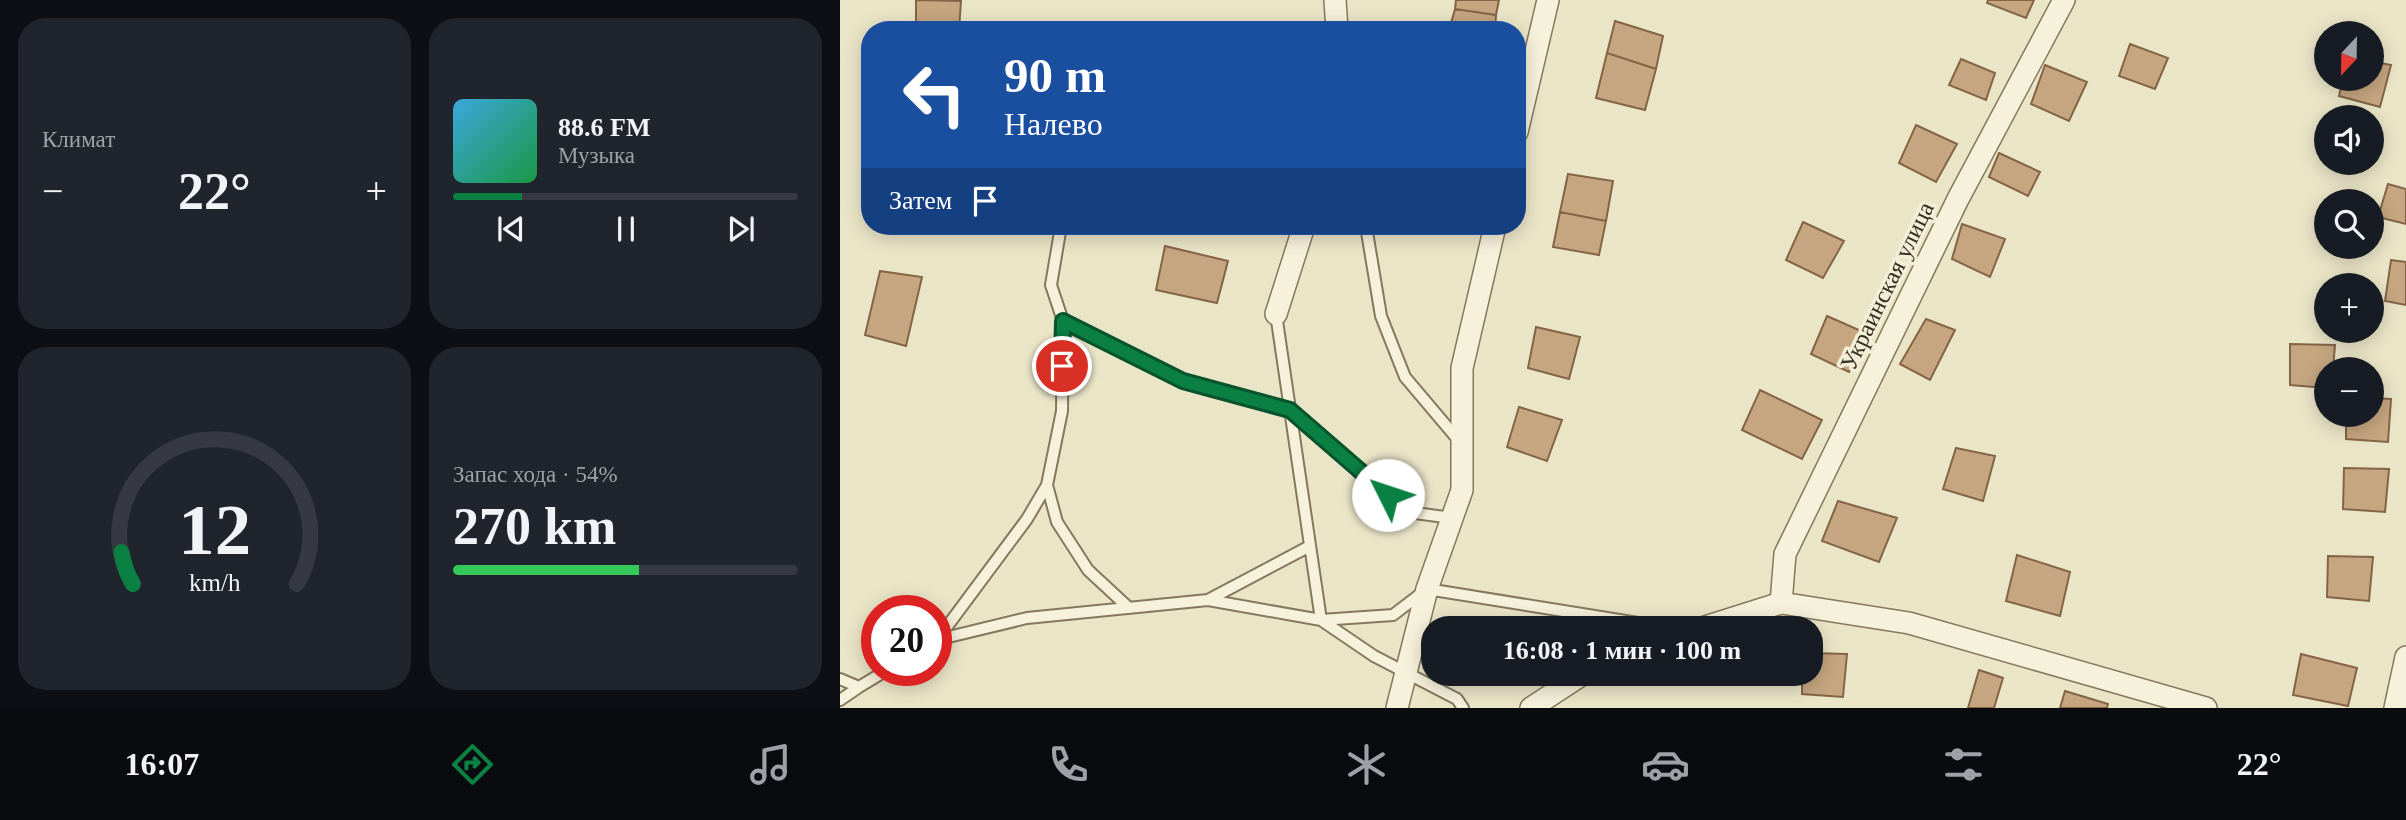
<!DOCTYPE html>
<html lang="ru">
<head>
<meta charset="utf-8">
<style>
	:root { --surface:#171b24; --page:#20242c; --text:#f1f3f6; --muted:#9ea1a6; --line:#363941; --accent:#0b8043 }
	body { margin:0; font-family:"Times New Roman",serif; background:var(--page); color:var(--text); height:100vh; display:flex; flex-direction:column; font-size:26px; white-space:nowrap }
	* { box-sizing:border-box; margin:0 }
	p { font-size:23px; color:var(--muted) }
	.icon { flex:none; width:38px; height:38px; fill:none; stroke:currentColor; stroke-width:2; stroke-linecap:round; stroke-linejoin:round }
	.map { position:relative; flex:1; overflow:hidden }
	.panel { display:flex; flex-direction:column; gap:18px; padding:18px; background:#0d0f14; width:840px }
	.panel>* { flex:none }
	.hud { position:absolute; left:21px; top:21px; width:665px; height:214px; border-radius:28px; box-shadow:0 4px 18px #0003; background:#1a4fa0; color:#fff; overflow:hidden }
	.needle { width:46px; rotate:202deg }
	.controls { position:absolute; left:1474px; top:21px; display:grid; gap:14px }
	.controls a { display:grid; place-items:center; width:70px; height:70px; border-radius:50%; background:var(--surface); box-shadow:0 4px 18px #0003; font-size:35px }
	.speed { position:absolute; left:21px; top:595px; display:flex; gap:14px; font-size:35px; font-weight:700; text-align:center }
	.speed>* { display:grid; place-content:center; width:91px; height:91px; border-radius:50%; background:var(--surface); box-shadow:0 4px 18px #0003; line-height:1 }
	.speed .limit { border:10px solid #d22; background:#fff; color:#111 }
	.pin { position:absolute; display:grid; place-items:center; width:60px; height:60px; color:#fff; margin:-30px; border:4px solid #fff; border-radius:50%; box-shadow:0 2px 7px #0007 }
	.me { position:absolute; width:77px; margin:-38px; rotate:311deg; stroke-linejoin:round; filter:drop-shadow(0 0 5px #0008) }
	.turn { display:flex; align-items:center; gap:24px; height:147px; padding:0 28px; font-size:32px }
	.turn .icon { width:91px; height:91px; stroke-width:2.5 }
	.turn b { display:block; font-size:49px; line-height:60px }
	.then { display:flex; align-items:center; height:66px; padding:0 28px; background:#0003; gap:14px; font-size:26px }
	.big { font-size:52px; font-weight:700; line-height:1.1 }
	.panel .tile { flex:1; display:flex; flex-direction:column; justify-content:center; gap:10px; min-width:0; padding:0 24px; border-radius:28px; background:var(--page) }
	.panel .dial { align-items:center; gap:0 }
	.dial svg { height:182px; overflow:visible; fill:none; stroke:var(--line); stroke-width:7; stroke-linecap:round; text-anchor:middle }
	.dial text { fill:var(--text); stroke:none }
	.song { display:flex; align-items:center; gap:21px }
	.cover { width:84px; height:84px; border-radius:10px; background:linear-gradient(135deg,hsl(200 70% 55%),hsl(140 70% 35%)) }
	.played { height:7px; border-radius:4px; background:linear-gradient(90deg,var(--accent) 20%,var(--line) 20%) }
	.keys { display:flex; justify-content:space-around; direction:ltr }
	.heat { display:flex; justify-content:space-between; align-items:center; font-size:38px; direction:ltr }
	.charge { height:10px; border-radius:5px; background:linear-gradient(90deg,#34c759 54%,var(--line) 0) }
	.panel .tiles { flex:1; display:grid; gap:18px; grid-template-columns:repeat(2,1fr) }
	.trip { position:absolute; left:581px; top:616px; width:402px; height:70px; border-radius:28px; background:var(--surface); box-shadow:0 4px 18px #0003; font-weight:700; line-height:70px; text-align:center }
	.menu { display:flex; height:112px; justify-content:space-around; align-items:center; background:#090b0e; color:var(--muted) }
	.menu .icon { width:49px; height:49px }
	.menu .selected { color:var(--accent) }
	.menu b { font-size:32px; color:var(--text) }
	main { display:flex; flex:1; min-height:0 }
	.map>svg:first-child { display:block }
	.building { fill:#c6a681; stroke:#836546; stroke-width:2 }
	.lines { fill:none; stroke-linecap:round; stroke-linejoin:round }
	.service-casing { stroke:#86785e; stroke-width:14 }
	.minor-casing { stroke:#86785e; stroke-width:24 }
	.service { stroke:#f6f1da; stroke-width:10 }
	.minor { stroke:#f6f1da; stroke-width:21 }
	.route-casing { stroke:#07532c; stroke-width:18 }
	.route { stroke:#0b8043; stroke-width:12 }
	.labels { text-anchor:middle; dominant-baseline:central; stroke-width:7; stroke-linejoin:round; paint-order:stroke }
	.street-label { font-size:24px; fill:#372e21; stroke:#f3eed7 }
</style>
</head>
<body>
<main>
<section class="panel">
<div class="tiles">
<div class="tile"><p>Климат</p>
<div class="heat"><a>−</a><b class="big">22°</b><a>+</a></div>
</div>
<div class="tile">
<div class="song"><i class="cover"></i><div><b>88.6 FM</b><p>Музыка</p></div></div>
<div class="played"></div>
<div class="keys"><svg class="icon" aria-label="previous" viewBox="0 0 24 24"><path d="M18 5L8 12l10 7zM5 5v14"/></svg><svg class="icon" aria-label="pause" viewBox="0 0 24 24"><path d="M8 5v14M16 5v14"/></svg><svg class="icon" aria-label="next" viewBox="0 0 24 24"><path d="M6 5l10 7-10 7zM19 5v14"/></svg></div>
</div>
<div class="tile dial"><svg viewBox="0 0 100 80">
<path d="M14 69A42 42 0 1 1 86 69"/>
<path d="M14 69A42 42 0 0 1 9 55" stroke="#0b8043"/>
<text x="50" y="56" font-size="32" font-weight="700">12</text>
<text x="50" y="72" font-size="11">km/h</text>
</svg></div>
<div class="tile"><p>Запас хода · 54%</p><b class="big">270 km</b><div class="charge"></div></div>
</div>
</section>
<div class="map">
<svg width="1566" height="708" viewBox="0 0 1566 708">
	<rect width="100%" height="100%" fill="#ebe5c8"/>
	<path class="building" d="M 76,0 L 121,1 L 119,30 L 76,30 Z
		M 616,0 L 659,0 L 656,15 L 615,9 Z
		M 1148,0 L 1194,0 L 1186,18 L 1147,3 Z
		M 615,9 L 656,15 L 655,30 L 609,30 Z
		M 775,21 L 823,36 L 816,69 L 767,53 Z
		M 1290,44 L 1328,58 L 1315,89 L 1279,76 Z
		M 767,53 L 816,69 L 805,110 L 756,98 Z
		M 1121,59 L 1155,73 L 1146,100 L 1109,85 Z
		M 1531,61 L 1551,65 L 1540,107 L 1499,96 L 1503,79 L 1531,79 Z
		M 1205,65 L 1247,82 L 1229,121 L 1191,104 Z
		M 1076,125 L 1117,144 L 1096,182 L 1059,163 Z
		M 1159,153 L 1200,172 L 1188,196 L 1149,177 Z
		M 728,174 L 773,181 L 766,221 L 720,212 Z
		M 1548,184 L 1566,189 L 1566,224 L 1538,217 Z
		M 720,212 L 766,221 L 759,255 L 713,247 Z
		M 963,222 L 1004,241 L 983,278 L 946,260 Z
		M 1122,224 L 1165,239 L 1150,277 L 1112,259 Z
		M 325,246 L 388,261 L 377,303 L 316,290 Z
		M 1551,260 L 1566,262 L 1566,305 L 1545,301 Z
		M 40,271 L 82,277 L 66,346 L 25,335 Z
		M 987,316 L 1028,334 L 1009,372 L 971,354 Z
		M 1086,319 L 1115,330 L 1090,380 L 1060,364 Z
		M 696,327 L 740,337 L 729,379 L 688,368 Z
		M 1450,344 L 1495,345 L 1493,369 L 1486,369 L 1486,388 L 1450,385 Z
		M 920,390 L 982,420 L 962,459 L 902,430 Z
		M 1531,398 L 1551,399 L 1548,442 L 1506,439 L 1506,415 L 1531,415 Z
		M 679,407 L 722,420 L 707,461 L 667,447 Z
		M 1116,448 L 1155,456 L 1143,501 L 1103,489 Z
		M 1504,468 L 1549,469 L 1545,512 L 1503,509 Z
		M 998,501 L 1057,518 L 1039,562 L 982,541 Z
		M 1177,555 L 1230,572 L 1220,616 L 1166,601 Z
		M 1488,556 L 1533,557 L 1529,601 L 1487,597 Z
		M 971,653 L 1007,654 L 1003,697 L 962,694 L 962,674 L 971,674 Z
		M 1461,654 L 1517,668 L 1508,706 L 1453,695 Z
		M 1139,670 L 1163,678 L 1154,708 L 1128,708 Z
		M 1225,691 L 1268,704 L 1267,708 L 1220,708 Z"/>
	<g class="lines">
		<g class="service-casing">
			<path id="service" d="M 526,226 L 541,316 L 565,377 L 620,442
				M 436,314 L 481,620 L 534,656 L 617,699 L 623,708
				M 223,321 L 343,381 L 450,410 L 568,512 L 612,518
				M 207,485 L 217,522 L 248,570 L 289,608
				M 368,600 L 470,546
				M 96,640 L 187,618 L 368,600 L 481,620 L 553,615 L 587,589 L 829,628
				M 97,640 L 187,519 L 207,485 L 222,411 L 223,321 L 211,285 L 221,226
				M 0,679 L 19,687 L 47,670
				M 0,700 L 19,687"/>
		</g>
		<g class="minor-casing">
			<path id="minor" d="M 495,0 L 497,30
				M 677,132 L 708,0
				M 436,314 L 464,226
				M 941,603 L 945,554 L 1118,199 L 1224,0
				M 862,628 L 941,603 L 1069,623 L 1366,708
				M 557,708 L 587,589 L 622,490 L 622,368 L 655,226
				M 691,708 L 743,674
				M 1555,708 L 1566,657"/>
		</g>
		<use href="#service" class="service"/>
		<use href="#minor" class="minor"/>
	</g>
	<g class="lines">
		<g class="route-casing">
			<path id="route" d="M 222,366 L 223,321 L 343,381 L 450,410 L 548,495"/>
		</g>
		<use href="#route" class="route"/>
	</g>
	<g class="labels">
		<g class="street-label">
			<text transform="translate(1047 286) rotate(-64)">Украинская улица</text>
		</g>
	</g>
</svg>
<div class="controls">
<a><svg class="needle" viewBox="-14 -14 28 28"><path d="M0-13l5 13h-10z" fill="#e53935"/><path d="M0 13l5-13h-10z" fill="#9ea1a6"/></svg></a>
<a><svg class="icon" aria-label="sound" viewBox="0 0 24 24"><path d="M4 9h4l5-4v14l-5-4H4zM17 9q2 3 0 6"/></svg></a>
<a><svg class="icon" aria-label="search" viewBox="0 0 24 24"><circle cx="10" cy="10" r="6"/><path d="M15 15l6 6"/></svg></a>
<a>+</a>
<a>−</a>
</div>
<div class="speed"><div class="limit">20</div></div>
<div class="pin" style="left:222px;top:366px;background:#d93025"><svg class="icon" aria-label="arrive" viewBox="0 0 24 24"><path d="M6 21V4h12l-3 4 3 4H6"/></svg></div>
<svg class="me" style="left:548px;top:495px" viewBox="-20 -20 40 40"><circle r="19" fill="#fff"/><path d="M0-13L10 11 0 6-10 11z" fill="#0b8043"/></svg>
<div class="trip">16:08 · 1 мин · 100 m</div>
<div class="hud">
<div class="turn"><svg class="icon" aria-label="left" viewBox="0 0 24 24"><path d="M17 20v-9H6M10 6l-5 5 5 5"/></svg><div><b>90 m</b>Налево</div></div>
<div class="then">Затем<svg class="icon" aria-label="arrive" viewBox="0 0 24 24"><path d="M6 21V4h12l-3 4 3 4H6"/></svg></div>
</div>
</div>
</main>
<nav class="menu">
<b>16:07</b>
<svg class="icon selected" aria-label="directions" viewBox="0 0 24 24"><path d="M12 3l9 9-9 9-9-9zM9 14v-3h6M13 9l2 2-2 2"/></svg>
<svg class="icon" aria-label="music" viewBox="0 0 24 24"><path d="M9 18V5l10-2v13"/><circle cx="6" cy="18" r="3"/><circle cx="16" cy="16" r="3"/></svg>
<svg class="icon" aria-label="phone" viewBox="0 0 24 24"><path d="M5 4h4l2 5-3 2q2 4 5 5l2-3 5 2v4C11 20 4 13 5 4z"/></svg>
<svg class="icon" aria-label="climate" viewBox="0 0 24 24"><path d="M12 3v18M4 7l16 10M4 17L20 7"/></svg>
<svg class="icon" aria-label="car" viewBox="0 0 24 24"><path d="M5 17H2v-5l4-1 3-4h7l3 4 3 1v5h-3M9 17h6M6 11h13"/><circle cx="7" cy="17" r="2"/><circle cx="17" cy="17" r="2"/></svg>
<svg class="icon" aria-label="filters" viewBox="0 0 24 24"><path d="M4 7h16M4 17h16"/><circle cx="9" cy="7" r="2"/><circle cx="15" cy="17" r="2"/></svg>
<b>22°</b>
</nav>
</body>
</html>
